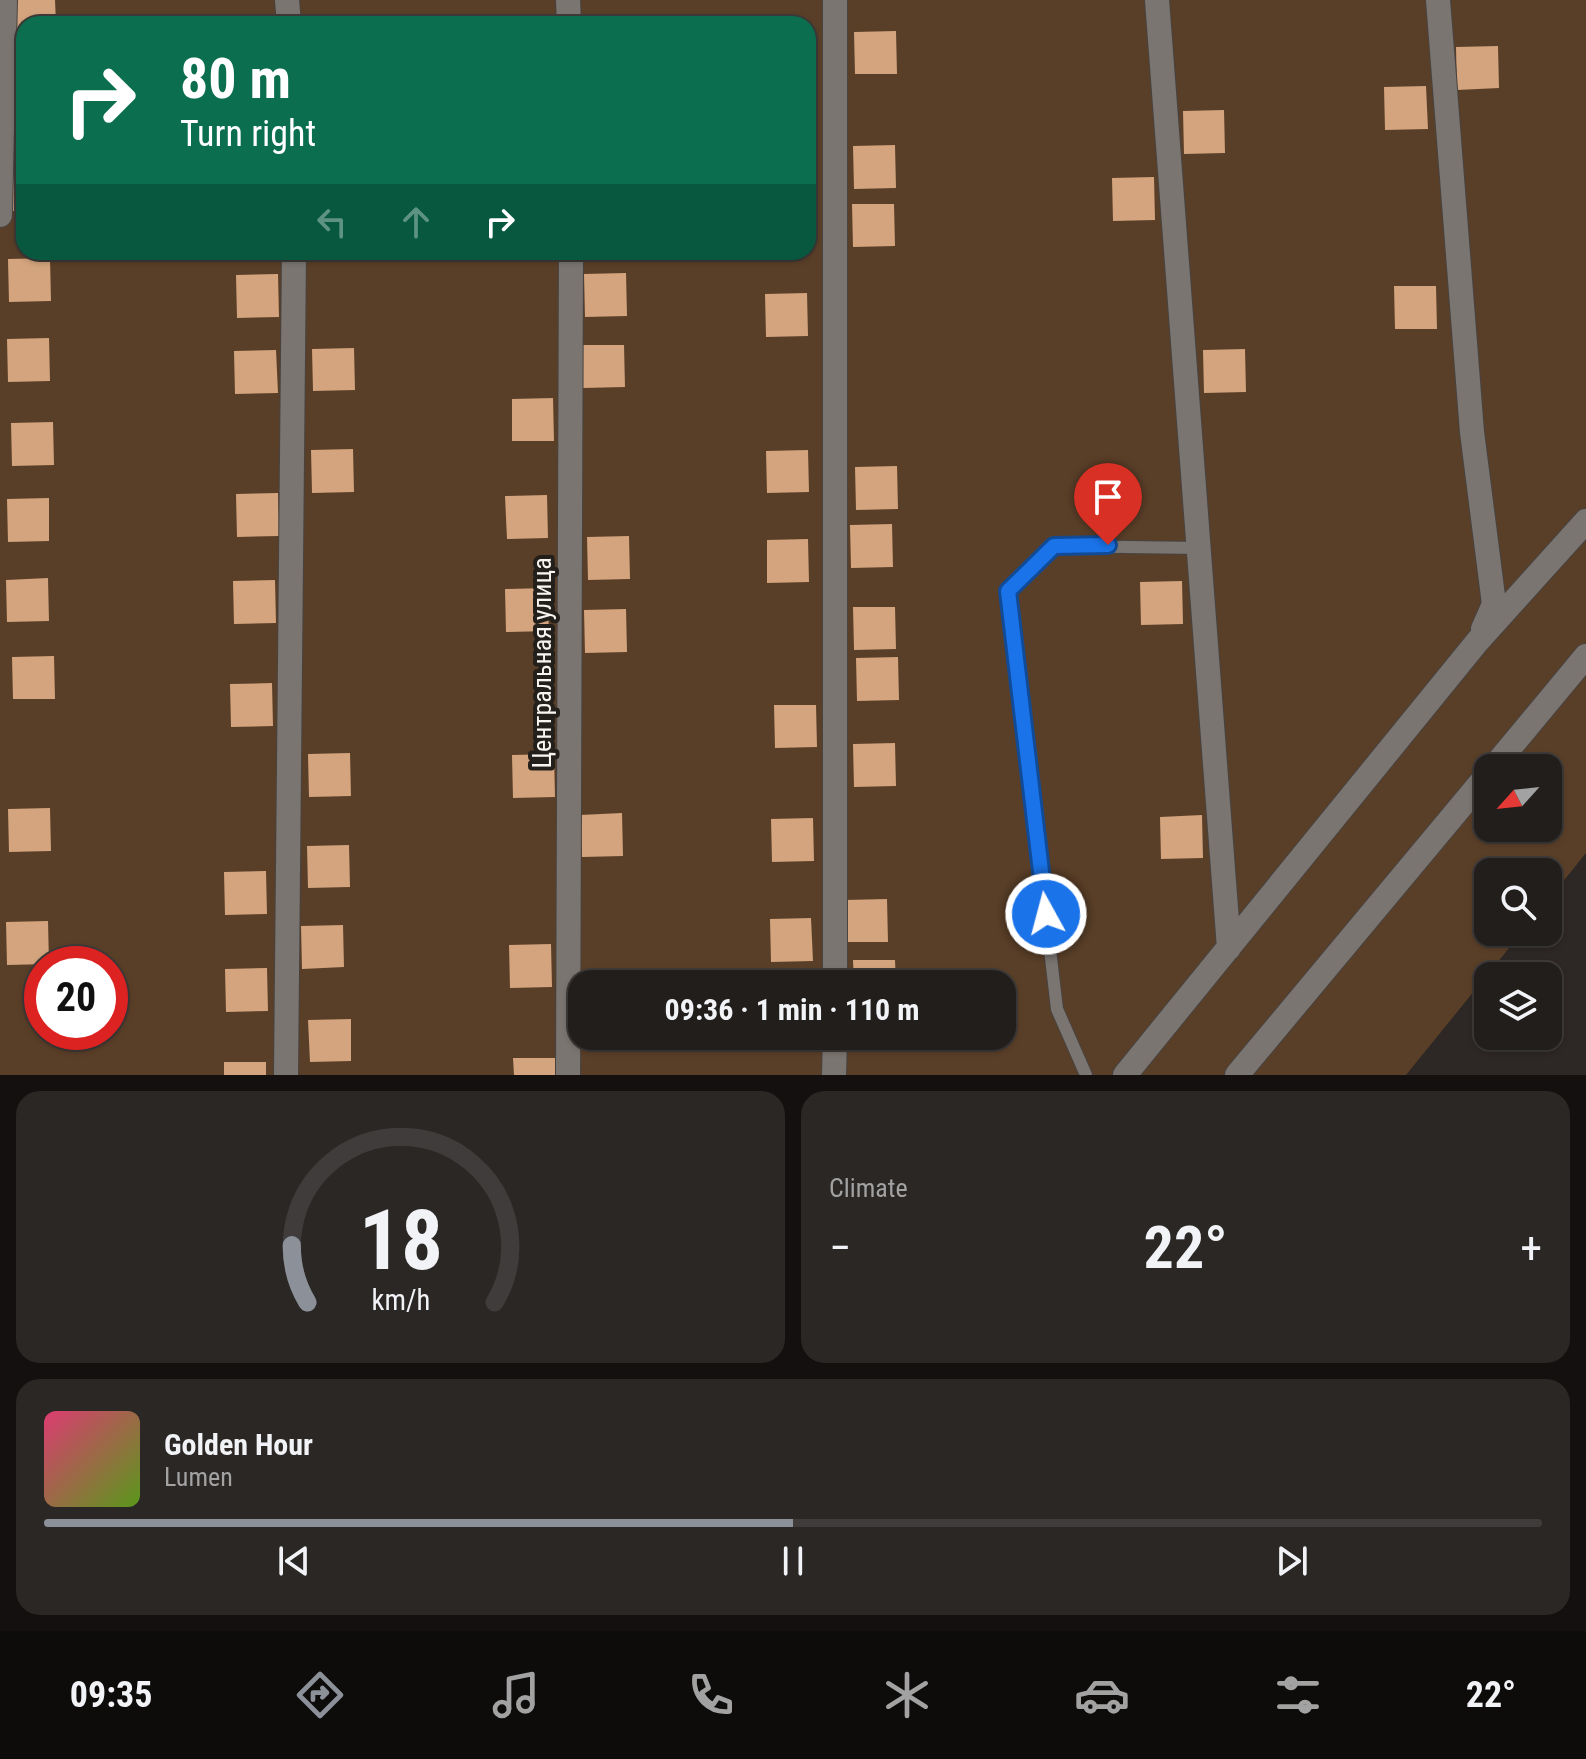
<!DOCTYPE html>
<html lang="en">
<head>
<meta charset="utf-8">
<style>
	:root { --surface:#221e1c; --page:#2a2725; --text:#f1f3f6; --muted:#a2a2a3; --line:#3f3c3b; --accent:#8c9099 }
	body { margin:0; font-family:"Roboto Condensed",sans-serif; background:var(--page); color:var(--text); height:100vh; display:flex; flex-direction:column; font-size:30px; white-space:nowrap }
	* { box-sizing:border-box; margin:0 }
	p { font-size:26px; color:var(--muted) }
	.icon { flex:none; width:44px; height:44px; fill:none; stroke:currentColor; stroke-width:2; stroke-linecap:round; stroke-linejoin:round }
	.map { position:relative; height:1075px; overflow:hidden }
	.side { display:flex; flex-direction:column; gap:16px; padding:16px; background:#13100f; flex:1 }
	.side>* { flex:none }
	.banner { position:absolute; left:16px; top:16px; width:800px; height:244px; border-radius:24px; box-shadow:0 2px 6px #0004,0 0 0 2px var(--line); background:#0b6e4f; color:#fff; overflow:hidden }
	.needle { width:52px; rotate:243deg }
	.fabs { position:absolute; left:1474px; top:754px; display:grid; gap:16px }
	.fabs a { display:grid; place-items:center; width:88px; height:88px; border-radius:16px; background:var(--surface); box-shadow:0 2px 6px #0004,0 0 0 2px var(--line); font-size:40px }
	.speed { position:absolute; left:24px; top:946px; display:flex; gap:16px; font-size:40px; font-weight:700; text-align:center }
	.speed>* { display:grid; place-content:center; width:104px; height:104px; border-radius:50%; background:var(--surface); box-shadow:0 2px 6px #0004,0 0 0 2px var(--line); line-height:1 }
	.speed .limit { border:12px solid #d22; background:#fff; color:#111 }
	.pin { position:absolute; display:grid; place-items:center; width:68px; height:68px; color:#fff; margin:-82px -34px; border-radius:50% 50% 50% 0; rotate:-45deg; box-shadow:0 0 8px #0007 }
	.pin .icon { rotate:45deg }
	.me { position:absolute; width:88px; margin:-44px; rotate:353deg; stroke-linejoin:round; filter:drop-shadow(0 0 6px #0008) }
	.turn { display:flex; align-items:center; gap:28px; height:168px; padding:0 32px; font-size:36px }
	.turn .icon { width:104px; height:104px; stroke-width:2.5 }
	.turn b { display:block; font-size:56px; line-height:68px }
	.lanes { display:flex; align-items:center; height:76px; padding:0 32px; background:#0003; justify-content:center; gap:40px; direction:ltr }
	.lanes .off { opacity:.35 }
	.big { font-size:60px; font-weight:700; line-height:1.1 }
	.side .tile { flex:1; display:flex; flex-direction:column; justify-content:center; gap:12px; min-width:0; padding:0 28px; border-radius:24px; background:var(--page) }
	.side .dial { align-items:center; gap:0 }
	.dial svg { height:208px; overflow:visible; fill:none; stroke:var(--line); stroke-width:7; stroke-linecap:round; text-anchor:middle }
	.dial text { fill:var(--text); stroke:none }
	.song { display:flex; align-items:center; gap:24px }
	.cover { width:96px; height:96px; border-radius:12px; background:linear-gradient(135deg,hsl(340 70% 55%),hsl(90 70% 35%)) }
	.played { height:8px; border-radius:4px; background:linear-gradient(90deg,var(--accent) 50%,var(--line) 50%) }
	.keys { display:flex; justify-content:space-around; direction:ltr }
	.heat { display:flex; justify-content:space-between; align-items:center; font-size:44px; direction:ltr }
	.side .tiles { flex:1; display:grid; gap:16px; grid-template-columns:1fr 1fr }
	.tile:last-child { grid-column:span 2 }
	.trip { position:absolute; left:568px; top:970px; width:448px; height:80px; border-radius:24px; background:var(--surface); box-shadow:0 2px 6px #0004,0 0 0 2px var(--line); font-weight:700; line-height:80px; text-align:center }
	.tab-bar { display:flex; height:128px; justify-content:space-around; align-items:center; background:#0e0c0b; color:var(--muted) }
	.tab-bar .icon { width:56px; height:56px }
	.tab-bar .on { color:var(--accent) }
	.tab-bar b { font-size:36px; color:var(--text) }
	.map>svg:first-child { display:block }
	.green { fill:#5a3f28; fill-rule:evenodd }
	.building { fill:#d3a47d }
	.lines { fill:none; stroke-linecap:round; stroke-linejoin:round }
	.lane-casing { stroke:#474340; stroke-width:14 }
	.street-casing { stroke:#474340; stroke-width:26 }
	.lane { stroke:#7b7571; stroke-width:12 }
	.street { stroke:#7b7571; stroke-width:24 }
	.route-casing { stroke:#114b97; stroke-width:20 }
	.route { stroke:#1a73e8; stroke-width:14 }
	.labels { text-anchor:middle; dominant-baseline:central; stroke-width:8; stroke-linejoin:round; paint-order:stroke }
	.street-label { font-size:26px; fill:#f7f4f2; stroke:#231f1b }
</style>
</head>
<body>
<div class="map">
<svg width="1586" height="1075" viewBox="0 0 1586 1075">
	<rect width="100%" height="100%" fill="#2d2825"/>
	<path class="green" d="M 0,0 L 1586,0 L 1586,853 L 1548,900 L 1548,872 L 1488,872 L 1488,932 L 1522,932 L 1406,1075 L 0,1075 ZM 24,24 L 808,24 L 808,252 L 24,252 ZM 1488,768 L 1548,768 L 1548,828 L 1488,828 ZM 42,964 L 110,964 L 110,1032 L 42,1032 ZM 582,984 L 1002,984 L 1002,1036 L 582,1036 Z"/>
	<path class="building" d="M 13,0 L 55,0 L 56,24 L 24,24 L 24,42 L 14,42 Z
		M 896,31 L 897,74 L 855,74 L 854,32 Z
		M 1498,46 L 1499,88 L 1457,90 L 1456,47 Z
		M 16,62 L 24,62 L 24,105 L 17,105 Z
		M 1426,86 L 1428,129 L 1385,130 L 1384,87 Z
		M 1224,110 L 1225,153 L 1184,154 L 1183,111 Z
		M 895,145 L 896,188 L 854,189 L 853,146 Z
		M 24,168 L 24,211 L 10,211 L 9,169 Z
		M 1154,177 L 1155,220 L 1113,221 L 1112,178 Z
		M 852,204 L 894,204 L 895,246 L 853,247 Z
		M 50,258 L 51,301 L 9,302 L 8,259 Z
		M 626,273 L 627,316 L 585,317 L 584,274 Z
		M 278,274 L 279,317 L 237,318 L 236,275 Z
		M 1394,286 L 1436,286 L 1437,329 L 1395,329 Z
		M 807,293 L 808,336 L 766,337 L 765,294 Z
		M 49,338 L 50,381 L 8,382 L 7,339 Z
		M 582,345 L 624,345 L 625,387 L 583,388 Z
		M 354,348 L 355,390 L 313,391 L 312,349 Z
		M 1245,349 L 1246,392 L 1204,393 L 1203,350 Z
		M 276,350 L 278,393 L 235,394 L 234,351 Z
		M 553,398 L 554,441 L 512,441 L 512,399 Z
		M 53,422 L 54,465 L 12,466 L 11,423 Z
		M 353,449 L 354,492 L 312,493 L 311,450 Z
		M 808,450 L 809,492 L 767,493 L 766,451 Z
		M 897,466 L 898,509 L 856,510 L 855,467 Z
		M 278,493 L 279,536 L 237,537 L 236,494 Z
		M 547,495 L 548,538 L 507,539 L 505,496 Z
		M 49,498 L 49,541 L 8,542 L 7,499 Z
		M 892,524 L 893,567 L 851,568 L 850,525 Z
		M 629,536 L 630,579 L 588,580 L 587,537 Z
		M 808,539 L 809,582 L 767,583 L 767,540 Z
		M 48,578 L 49,621 L 7,622 L 6,580 Z
		M 275,580 L 276,623 L 234,624 L 233,581 Z
		M 1182,581 L 1183,624 L 1141,625 L 1140,582 Z
		M 547,588 L 549,631 L 506,632 L 505,589 Z
		M 853,607 L 895,607 L 896,649 L 854,650 Z
		M 626,609 L 627,652 L 585,653 L 584,610 Z
		M 54,656 L 55,699 L 13,699 L 12,657 Z
		M 898,657 L 899,700 L 857,701 L 856,658 Z
		M 272,683 L 273,726 L 231,727 L 230,684 Z
		M 774,705 L 816,705 L 817,747 L 775,748 Z
		M 895,743 L 896,786 L 854,787 L 853,744 Z
		M 350,753 L 351,796 L 309,797 L 308,754 Z
		M 554,754 L 555,797 L 513,798 L 512,755 Z
		M 50,808 L 51,851 L 9,852 L 8,809 Z
		M 622,813 L 623,856 L 582,857 L 580,815 Z
		M 1202,815 L 1203,858 L 1161,859 L 1160,817 Z
		M 813,818 L 814,861 L 772,862 L 771,819 Z
		M 349,845 L 350,887 L 308,888 L 307,846 Z
		M 266,871 L 267,914 L 225,915 L 224,872 Z
		M 887,899 L 888,942 L 846,942 L 845,900 Z
		M 811,918 L 813,961 L 771,962 L 770,919 Z
		M 48,921 L 49,964 L 7,965 L 6,922 Z
		M 343,925 L 344,967 L 302,969 L 301,926 Z
		M 551,944 L 552,987 L 510,988 L 509,945 Z
		M 853,960 L 895,960 L 896,984 L 854,984 Z
		M 267,968 L 268,1011 L 226,1012 L 225,969 Z
		M 351,1019 L 351,1061 L 310,1062 L 308,1020 Z
		M 513,1058 L 555,1058 L 555,1075 L 514,1075 Z
		M 224,1062 L 266,1062 L 266,1075 L 224,1075 Z"/>
	<g class="lines">
		<g class="lane-casing">
			<path id="lane" d="M 1086,1075 L 1057,1009 L 1008,591 L 1054,546 L 1199,548"/>
		</g>
		<g class="street-casing">
			<path id="street" d="M 287,0 L 289,24
				M 568,0 L 569,24
				M 1157,0 L 1229,948
				M 1438,0 L 1472,432 L 1494,604 L 1483,629
				M 0,215 L 5,0
				M 1493,768 L 1586,656
				M 835,984 L 835,0
				M 286,1075 L 294,252
				M 568,1075 L 571,252
				M 834,1075 L 835,1036
				M 1125,1075 L 1477,642 L 1586,521
				M 1237,1075 L 1488,774"/>
		</g>
		<use href="#lane" class="lane"/>
		<use href="#street" class="street"/>
	</g>
	<g class="lines">
		<g class="route-casing">
			<path id="route" d="M 1046,914 L 1008,591 L 1054,546 L 1108,545"/>
		</g>
		<use href="#route" class="route"/>
	</g>
	<g class="labels">
		<g class="street-label">
			<text transform="translate(542 663) rotate(-90)">Центральная улица</text>
		</g>
	</g>
</svg>
<div class="fabs">
<a><svg class="needle" viewBox="-14 -14 28 28"><path d="M0-13l5 13h-10z" fill="#e53935"/><path d="M0 13l5-13h-10z" fill="#a2a2a3"/></svg></a>
<a><svg class="icon" aria-label="search" viewBox="0 0 24 24"><circle cx="10" cy="10" r="6"/><path d="M15 15l6 6"/></svg></a>
<a><svg class="icon" aria-label="layers" viewBox="0 0 24 24"><path d="M12 4l9 5-9 5-9-5zM3 14l9 5 9-5"/></svg></a>
</div>
<div class="speed"><div class="limit">20</div></div>
<div class="pin" style="left:1108px;top:545px;background:#d93025"><svg class="icon" aria-label="arrive" viewBox="0 0 24 24"><path d="M6 21V4h12l-3 4 3 4H6"/></svg></div>
<svg class="me" style="left:1046px;top:914px" viewBox="-20 -20 40 40"><circle r="17" fill="#1a73e8" stroke="#fff" stroke-width="3"/><path d="M0-11L8 9 0 5-8 9z" fill="#fff"/></svg>
<div class="trip">09:36 · 1 min · 110 m</div>
<div class="banner">
<div class="turn"><svg class="icon" aria-label="right" viewBox="0 0 24 24"><path d="M7 20v-9h11M14 6l5 5-5 5"/></svg><div><b>80 m</b>Turn right</div></div>
<div class="lanes"><svg class="icon off" aria-label="left" viewBox="0 0 24 24"><path d="M17 20v-9H6M10 6l-5 5 5 5"/></svg><svg class="icon off" aria-label="ahead" viewBox="0 0 24 24"><path d="M12 20V5M6 11l6-6 6 6"/></svg><svg class="icon" aria-label="right" viewBox="0 0 24 24"><path d="M7 20v-9h11M14 6l5 5-5 5"/></svg></div>
</div>
</div>
<section class="side">
<div class="tiles">
<div class="tile dial"><svg viewBox="0 0 100 80">
<path d="M14 69A42 42 0 1 1 86 69"/>
<path d="M14 69A42 42 0 0 1 8 47" stroke="#8c9099"/>
<text x="50" y="56" font-size="32" font-weight="700">18</text>
<text x="50" y="72" font-size="11">km/h</text>
</svg></div>
<div class="tile"><p>Climate</p>
<div class="heat"><a>−</a><b class="big">22°</b><a>+</a></div>
</div>
<div class="tile">
<div class="song"><i class="cover"></i><div><b>Golden Hour</b><p>Lumen</p></div></div>
<div class="played"></div>
<div class="keys"><svg class="icon" aria-label="previous" viewBox="0 0 24 24"><path d="M18 5L8 12l10 7zM5 5v14"/></svg><svg class="icon" aria-label="pause" viewBox="0 0 24 24"><path d="M8 5v14M16 5v14"/></svg><svg class="icon" aria-label="next" viewBox="0 0 24 24"><path d="M6 5l10 7-10 7zM19 5v14"/></svg></div>
</div>
</div>
</section>
<nav class="tab-bar">
<b>09:35</b>
<svg class="icon on" aria-label="directions" viewBox="0 0 24 24"><path d="M12 3l9 9-9 9-9-9zM9 14v-3h6M13 9l2 2-2 2"/></svg>
<svg class="icon" aria-label="music" viewBox="0 0 24 24"><path d="M9 18V5l10-2v13"/><circle cx="6" cy="18" r="3"/><circle cx="16" cy="16" r="3"/></svg>
<svg class="icon" aria-label="phone" viewBox="0 0 24 24"><path d="M5 4h4l2 5-3 2q2 4 5 5l2-3 5 2v4C11 20 4 13 5 4z"/></svg>
<svg class="icon" aria-label="climate" viewBox="0 0 24 24"><path d="M12 3v18M4 7l16 10M4 17L20 7"/></svg>
<svg class="icon" aria-label="car" viewBox="0 0 24 24"><path d="M5 17H2v-5l4-1 3-4h7l3 4 3 1v5h-3M9 17h6M6 11h13"/><circle cx="7" cy="17" r="2"/><circle cx="17" cy="17" r="2"/></svg>
<svg class="icon" aria-label="filters" viewBox="0 0 24 24"><path d="M4 7h16M4 17h16"/><circle cx="9" cy="7" r="2"/><circle cx="15" cy="17" r="2"/></svg>
<b>22°</b>
</nav>
</body>
</html>
